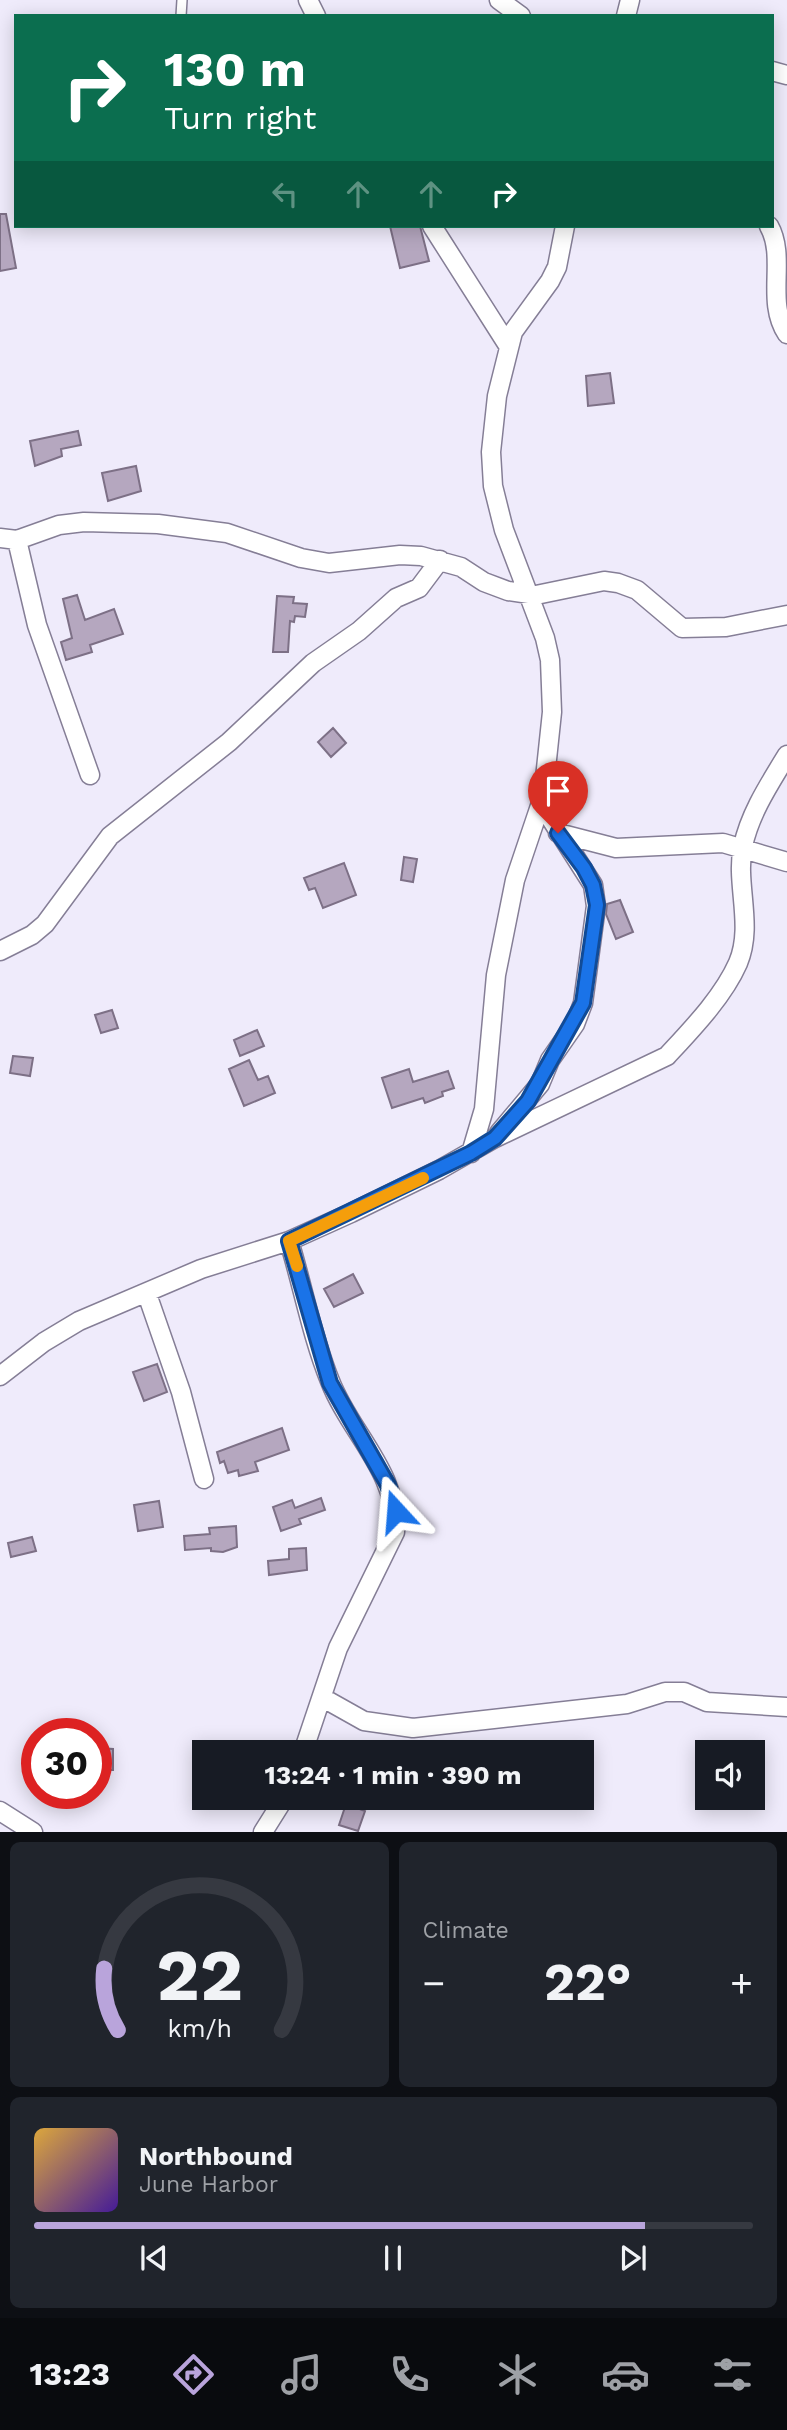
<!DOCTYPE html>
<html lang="en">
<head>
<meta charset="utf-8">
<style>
	:root { --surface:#171b24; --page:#20242c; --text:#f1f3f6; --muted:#9ea1a6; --line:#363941; --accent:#b9a4db }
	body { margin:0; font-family:"Work Sans",sans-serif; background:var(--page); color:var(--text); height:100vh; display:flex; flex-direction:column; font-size:26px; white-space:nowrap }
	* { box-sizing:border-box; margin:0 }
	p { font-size:23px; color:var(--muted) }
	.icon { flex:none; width:38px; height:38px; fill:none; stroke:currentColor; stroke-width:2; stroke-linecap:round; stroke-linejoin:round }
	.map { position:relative; height:1832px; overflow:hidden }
	.panel { display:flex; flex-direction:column; gap:10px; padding:10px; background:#0d0f14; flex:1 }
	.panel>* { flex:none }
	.hud { position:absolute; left:14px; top:14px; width:760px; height:214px; border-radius:0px; box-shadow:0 4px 18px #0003; background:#0b6e4f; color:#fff; overflow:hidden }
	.buttons { position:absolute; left:695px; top:1740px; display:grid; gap:14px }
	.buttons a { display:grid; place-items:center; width:70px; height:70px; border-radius:0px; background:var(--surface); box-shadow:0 4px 18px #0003; font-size:35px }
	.speed { position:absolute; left:21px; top:1718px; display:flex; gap:14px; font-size:35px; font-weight:700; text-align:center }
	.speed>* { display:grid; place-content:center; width:91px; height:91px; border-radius:50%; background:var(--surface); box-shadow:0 4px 18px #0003; line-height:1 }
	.speed .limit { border:10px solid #d22; background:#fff; color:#111 }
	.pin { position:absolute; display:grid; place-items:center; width:60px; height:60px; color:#fff; margin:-72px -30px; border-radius:50% 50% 50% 0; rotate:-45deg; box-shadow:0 0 7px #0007 }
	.pin .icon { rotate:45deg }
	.me { position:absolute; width:77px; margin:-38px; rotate:341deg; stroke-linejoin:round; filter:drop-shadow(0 0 5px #0008) }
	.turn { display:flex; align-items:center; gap:24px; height:147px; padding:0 35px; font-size:32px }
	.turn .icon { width:91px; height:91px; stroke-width:2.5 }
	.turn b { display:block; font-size:49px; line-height:60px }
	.lanes { display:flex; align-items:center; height:66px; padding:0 35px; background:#0003; justify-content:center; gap:35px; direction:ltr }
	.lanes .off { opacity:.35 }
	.big { font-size:52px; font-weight:700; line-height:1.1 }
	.panel .tile { flex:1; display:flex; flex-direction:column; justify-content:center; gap:10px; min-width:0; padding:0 24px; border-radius:10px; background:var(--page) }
	.panel .dial { align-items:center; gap:0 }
	.dial svg { height:182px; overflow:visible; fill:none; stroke:var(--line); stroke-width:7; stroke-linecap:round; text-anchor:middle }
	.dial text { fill:var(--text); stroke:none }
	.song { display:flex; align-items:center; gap:21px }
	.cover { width:84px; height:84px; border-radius:10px; background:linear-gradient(135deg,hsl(40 70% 55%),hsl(260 70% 35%)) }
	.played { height:7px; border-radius:4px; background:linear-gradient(90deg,var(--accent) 85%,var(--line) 85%) }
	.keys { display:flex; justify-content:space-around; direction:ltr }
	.heat { display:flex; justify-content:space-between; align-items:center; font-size:38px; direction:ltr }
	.panel .tiles { flex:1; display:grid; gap:10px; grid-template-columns:1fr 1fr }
	.tile:last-child { grid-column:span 2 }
	.trip { position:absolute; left:192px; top:1740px; width:402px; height:70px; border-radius:0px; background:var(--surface); box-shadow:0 4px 18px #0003; font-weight:700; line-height:70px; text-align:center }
	.dock { display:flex; height:112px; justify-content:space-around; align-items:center; background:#090b0e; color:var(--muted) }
	.dock .icon { width:49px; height:49px }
	.dock .on { color:var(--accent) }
	.dock b { font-size:32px; color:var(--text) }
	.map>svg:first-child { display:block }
	.building { fill:#b5a7bf; stroke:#7d7086; stroke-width:2 }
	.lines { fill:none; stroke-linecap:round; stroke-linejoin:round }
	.service-casing { stroke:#857e96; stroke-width:12 }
	.minor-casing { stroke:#857e96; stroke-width:21 }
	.service { stroke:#fff; stroke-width:9 }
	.minor { stroke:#fff; stroke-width:18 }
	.route-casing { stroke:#114b97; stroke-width:18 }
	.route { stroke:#1a73e8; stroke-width:12 }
	.slow { stroke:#f59e0b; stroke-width:12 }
</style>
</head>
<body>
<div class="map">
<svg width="787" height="1832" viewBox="0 0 787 1832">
	<rect width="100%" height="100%" fill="#efebfb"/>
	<path class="building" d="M 0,214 L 6,214 L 16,268 L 0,271 Z
		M 390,226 L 420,226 L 429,261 L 400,268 Z
		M 610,373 L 614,403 L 588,406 L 586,376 Z
		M 78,431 L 81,445 L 61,449 L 62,456 L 35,466 L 30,441 Z
		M 136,466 L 141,491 L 108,501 L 102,473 Z
		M 77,595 L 85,620 L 114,609 L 123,634 L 90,645 L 92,652 L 66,660 L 61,642 L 72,638 L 63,599 Z
		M 277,596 L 294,597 L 293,603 L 307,604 L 305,617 L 295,616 L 294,622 L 290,621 L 288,652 L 273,652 Z
		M 333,728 L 346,743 L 331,757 L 318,742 Z
		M 404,857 L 417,859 L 413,882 L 401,880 Z
		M 344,863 L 356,895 L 323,908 L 315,888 L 309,890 L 304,878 Z
		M 620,900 L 633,932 L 616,939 L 606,914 L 607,904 Z
		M 112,1010 L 118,1028 L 101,1033 L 95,1015 Z
		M 257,1030 L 264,1046 L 240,1056 L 234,1040 Z
		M 13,1056 L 33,1058 L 30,1076 L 10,1073 Z
		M 249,1060 L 258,1080 L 268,1076 L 275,1093 L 244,1106 L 229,1069 Z
		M 409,1069 L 413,1082 L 448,1071 L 454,1088 L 442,1092 L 443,1096 L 425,1103 L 423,1098 L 392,1108 L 382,1078 Z
		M 353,1274 L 363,1293 L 334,1307 L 324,1289 Z
		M 157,1364 L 167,1392 L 144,1401 L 133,1372 Z
		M 282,1428 L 289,1450 L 255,1462 L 258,1471 L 239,1476 L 238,1470 L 228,1473 L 224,1461 L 220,1463 L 217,1452 Z
		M 321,1498 L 325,1510 L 299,1519 L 301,1524 L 281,1531 L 273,1507 L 292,1500 L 295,1508 Z
		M 159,1501 L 163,1527 L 138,1531 L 134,1505 Z
		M 236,1526 L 237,1547 L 223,1552 L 211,1551 L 211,1548 L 185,1550 L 184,1536 L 210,1534 L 209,1528 Z
		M 32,1537 L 36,1551 L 11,1557 L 8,1543 Z
		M 306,1548 L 307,1570 L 269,1575 L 268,1561 L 289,1559 L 289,1549 Z
		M 98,1748 L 113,1749 L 113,1770 L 97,1770 Z
		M 346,1804 L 365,1811 L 358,1831 L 339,1825 Z"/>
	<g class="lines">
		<g class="service-casing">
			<path id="service" d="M 181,16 L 182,0"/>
		</g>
		<g class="minor-casing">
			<path id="minor" d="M 308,0 L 316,16
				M 499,0 L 521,16
				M 626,16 L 630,0
				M 772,71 L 787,75
				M 432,226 L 509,347
				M 769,226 C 787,258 765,301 787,334
				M 0,538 L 17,540 L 59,525 L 84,522 L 158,524 L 227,533 L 301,558 L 329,563 L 400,555 L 421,556 L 461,567 L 484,582 L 508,591 L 536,595 L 604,581 L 618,583 L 637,590 L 682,628 L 726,627 L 787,615
				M 17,540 L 37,625 L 90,775
				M 558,833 L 616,848 L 723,843 L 787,862
				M 0,951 L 32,935 L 45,924 L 110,836 L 229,742 L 313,663 L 359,631 L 396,598 L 419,588 L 440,560
				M 499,1133 L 540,1084 L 550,1060 L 575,1024 L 583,1003 L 596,906 L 593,885 L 549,816 L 543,797 L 552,712 L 550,660 L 545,638 L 504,530 L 493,486 L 491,452 L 497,396 L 513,332 L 550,281 L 557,267 L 565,226
				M 471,1153 L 484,1109 L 496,975 L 515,880 L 543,797
				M 289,1241 C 303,1287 312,1337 330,1381 C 350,1433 399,1473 395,1532 L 338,1648 L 303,1752
				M 147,1294 L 181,1392 L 204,1479
				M 0,1376 L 44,1342 L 79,1321 L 201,1269 L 289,1241 L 351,1213 L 439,1170 L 495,1138 L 667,1056 C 692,1029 723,997 738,963 C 754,925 735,884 743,846 C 750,813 770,783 787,755
				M 323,1698 L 364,1721 L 413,1728 L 627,1704 L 665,1692 L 684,1692 L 707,1702 L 787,1707
				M 0,1811 L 33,1832
				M 263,1832 L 285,1797"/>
		</g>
		<use href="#service" class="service"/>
		<use href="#minor" class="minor"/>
	</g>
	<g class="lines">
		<g class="route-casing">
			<path id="route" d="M 396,1511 L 388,1485 L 330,1383 L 289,1241 L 471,1153 L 495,1138 L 528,1101 L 583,1003 L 597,905 L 593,885 L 584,868 L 558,833"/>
		</g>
		<use href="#route" class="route"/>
		<path class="slow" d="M 297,1266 L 289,1241 L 423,1178"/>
	</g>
</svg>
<div class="buttons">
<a><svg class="icon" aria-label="sound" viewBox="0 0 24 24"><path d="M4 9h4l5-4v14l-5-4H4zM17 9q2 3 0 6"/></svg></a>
</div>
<div class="speed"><div class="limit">30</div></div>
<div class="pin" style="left:558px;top:833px;background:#d93025"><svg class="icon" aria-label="arrive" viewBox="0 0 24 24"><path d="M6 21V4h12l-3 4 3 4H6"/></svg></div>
<svg class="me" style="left:396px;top:1511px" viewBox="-20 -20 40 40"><path d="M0-17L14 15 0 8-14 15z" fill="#1a73e8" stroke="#fff" stroke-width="4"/></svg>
<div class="trip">13:24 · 1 min · 390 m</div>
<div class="hud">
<div class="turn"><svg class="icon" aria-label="right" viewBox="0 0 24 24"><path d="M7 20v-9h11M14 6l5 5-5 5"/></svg><div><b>130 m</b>Turn right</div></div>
<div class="lanes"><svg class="icon off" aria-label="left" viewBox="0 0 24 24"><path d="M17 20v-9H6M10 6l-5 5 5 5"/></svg><svg class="icon off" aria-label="ahead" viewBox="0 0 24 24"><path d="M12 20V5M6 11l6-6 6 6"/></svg><svg class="icon off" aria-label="ahead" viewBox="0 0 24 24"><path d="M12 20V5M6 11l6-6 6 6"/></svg><svg class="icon" aria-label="right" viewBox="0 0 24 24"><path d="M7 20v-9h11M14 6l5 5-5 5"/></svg></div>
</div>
</div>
<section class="panel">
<div class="tiles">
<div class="tile dial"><svg viewBox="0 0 100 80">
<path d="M14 69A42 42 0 1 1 86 69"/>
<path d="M14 69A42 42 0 0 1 8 42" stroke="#b9a4db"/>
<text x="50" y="56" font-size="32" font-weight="700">22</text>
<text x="50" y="72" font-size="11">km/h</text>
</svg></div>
<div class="tile"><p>Climate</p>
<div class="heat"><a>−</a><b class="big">22°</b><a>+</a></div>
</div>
<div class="tile">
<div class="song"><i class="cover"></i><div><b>Northbound</b><p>June Harbor</p></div></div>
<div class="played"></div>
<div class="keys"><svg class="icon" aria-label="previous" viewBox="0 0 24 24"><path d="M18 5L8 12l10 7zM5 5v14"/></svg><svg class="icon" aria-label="pause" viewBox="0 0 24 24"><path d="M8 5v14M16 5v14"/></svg><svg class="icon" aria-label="next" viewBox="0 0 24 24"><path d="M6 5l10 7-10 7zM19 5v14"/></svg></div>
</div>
</div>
</section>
<nav class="dock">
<b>13:23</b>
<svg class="icon on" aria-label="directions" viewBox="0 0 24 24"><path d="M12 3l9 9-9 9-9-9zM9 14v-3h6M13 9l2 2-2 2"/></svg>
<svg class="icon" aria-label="music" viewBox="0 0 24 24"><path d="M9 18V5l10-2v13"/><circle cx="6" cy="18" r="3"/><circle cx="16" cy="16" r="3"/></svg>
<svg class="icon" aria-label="phone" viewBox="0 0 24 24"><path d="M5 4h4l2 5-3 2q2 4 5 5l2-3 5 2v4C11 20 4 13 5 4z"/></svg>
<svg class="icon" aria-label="climate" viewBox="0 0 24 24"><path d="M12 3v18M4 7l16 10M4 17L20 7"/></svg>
<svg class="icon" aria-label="car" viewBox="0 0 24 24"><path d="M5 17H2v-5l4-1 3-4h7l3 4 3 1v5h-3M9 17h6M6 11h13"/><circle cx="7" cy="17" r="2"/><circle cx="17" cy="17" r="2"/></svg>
<svg class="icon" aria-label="filters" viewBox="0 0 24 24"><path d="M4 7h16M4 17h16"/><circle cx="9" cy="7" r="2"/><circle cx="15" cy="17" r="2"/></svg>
</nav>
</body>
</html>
